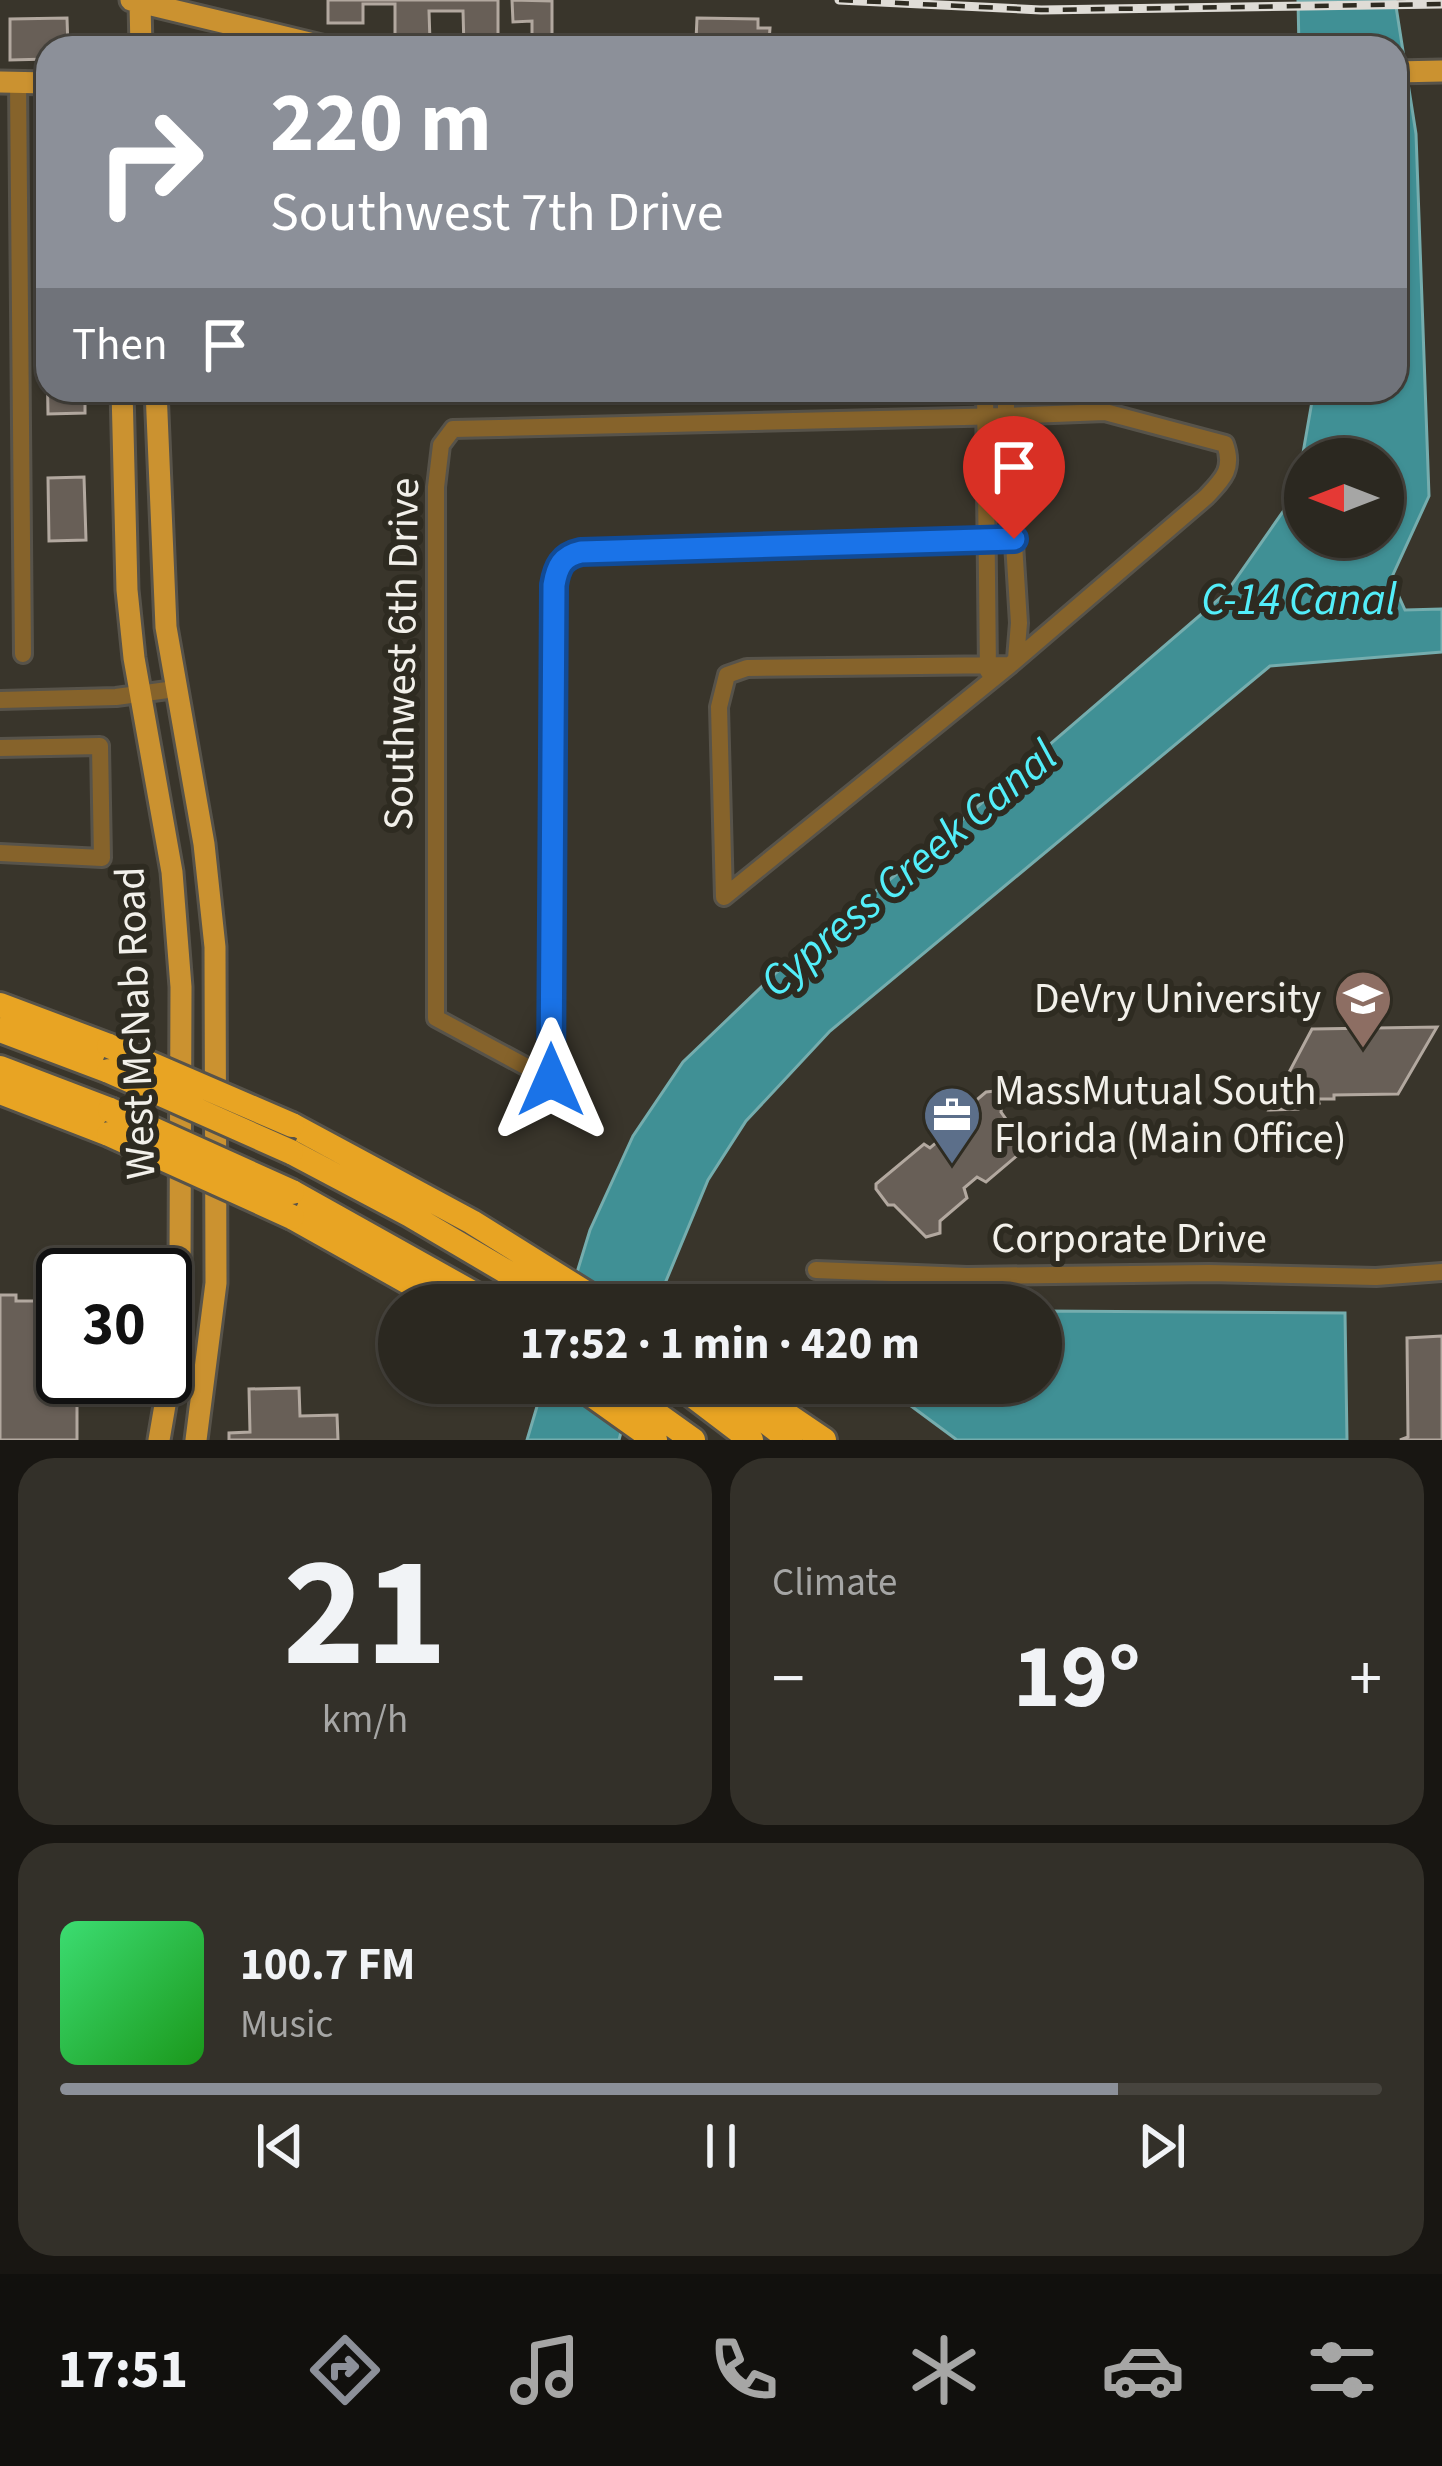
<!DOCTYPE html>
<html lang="en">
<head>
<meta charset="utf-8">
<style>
	:root { --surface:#2b2820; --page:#333029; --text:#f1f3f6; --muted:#a6a6a5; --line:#47443e; --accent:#8c9099 }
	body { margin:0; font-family:"Source Sans 3",sans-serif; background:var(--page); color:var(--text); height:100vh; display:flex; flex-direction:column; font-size:45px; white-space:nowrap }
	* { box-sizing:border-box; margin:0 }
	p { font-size:39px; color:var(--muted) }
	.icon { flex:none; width:66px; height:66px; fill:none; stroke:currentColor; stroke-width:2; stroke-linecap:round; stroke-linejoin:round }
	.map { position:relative; height:1440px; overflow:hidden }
	.panel { display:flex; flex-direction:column; gap:18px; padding:18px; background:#181612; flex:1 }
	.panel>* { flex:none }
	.guide { position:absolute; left:36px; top:36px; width:1371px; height:366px; border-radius:36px; box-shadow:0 3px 9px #0004,0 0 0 3px var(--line); background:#8c9099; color:#fff; overflow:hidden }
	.needle { width:78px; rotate:270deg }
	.controls { position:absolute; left:1284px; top:438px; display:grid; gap:24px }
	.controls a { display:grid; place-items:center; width:120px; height:120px; border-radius:50%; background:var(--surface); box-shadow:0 3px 9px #0004,0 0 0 3px var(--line); font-size:60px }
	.speed { position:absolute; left:36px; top:1248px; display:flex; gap:24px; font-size:60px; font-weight:700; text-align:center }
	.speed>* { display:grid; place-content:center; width:156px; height:156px; border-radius:50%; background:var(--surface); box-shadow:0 3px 9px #0004,0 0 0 3px var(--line); line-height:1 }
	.speed .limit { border:6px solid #111; border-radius:18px; background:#fff; color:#111 }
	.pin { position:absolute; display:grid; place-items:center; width:102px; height:102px; color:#fff; margin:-123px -51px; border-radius:50% 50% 50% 0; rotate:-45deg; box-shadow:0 0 12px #0007 }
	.pin .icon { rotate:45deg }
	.me { position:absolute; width:132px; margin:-66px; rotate:0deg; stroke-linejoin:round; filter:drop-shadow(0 0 9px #0008) }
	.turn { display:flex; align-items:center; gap:42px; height:252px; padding:0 36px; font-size:54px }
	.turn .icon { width:156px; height:156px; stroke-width:2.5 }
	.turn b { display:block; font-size:84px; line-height:102px }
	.then { display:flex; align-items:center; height:114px; padding:0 36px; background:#0003; gap:24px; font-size:45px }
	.big { font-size:90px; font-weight:700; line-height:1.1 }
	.panel .widget { flex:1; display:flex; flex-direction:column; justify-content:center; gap:18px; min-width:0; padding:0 42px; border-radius:36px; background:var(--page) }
	.panel .dial { align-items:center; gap:0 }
	.dial b { font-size:156px; line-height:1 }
	.song { display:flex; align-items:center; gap:36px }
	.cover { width:144px; height:144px; border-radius:18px; background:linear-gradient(135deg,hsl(140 70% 55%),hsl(120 70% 35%)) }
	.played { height:12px; border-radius:6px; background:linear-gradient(90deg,var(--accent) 80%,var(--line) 80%) }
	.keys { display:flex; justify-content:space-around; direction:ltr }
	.heat { display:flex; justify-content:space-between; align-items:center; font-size:66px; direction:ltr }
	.panel .tiles { flex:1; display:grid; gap:18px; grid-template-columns:1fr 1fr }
	.widget:last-child { grid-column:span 2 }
	.trip { position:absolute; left:378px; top:1284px; width:684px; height:120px; border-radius:60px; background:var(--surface); box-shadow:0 3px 9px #0004,0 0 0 3px var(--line); font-weight:700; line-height:120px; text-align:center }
	.menu { display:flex; height:192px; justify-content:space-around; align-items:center; background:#11100d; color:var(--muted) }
	.menu .icon { width:84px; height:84px }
	.menu .on { color:var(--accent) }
	.menu b { font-size:54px; color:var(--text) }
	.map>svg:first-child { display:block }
	.water { fill:#409095; stroke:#75adae; stroke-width:3; fill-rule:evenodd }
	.building { fill:#685f57; stroke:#b2a89f; stroke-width:3 }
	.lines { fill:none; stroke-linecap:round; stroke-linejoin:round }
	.minor-casing { stroke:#57534a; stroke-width:22 }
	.major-casing { stroke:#57534a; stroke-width:27 }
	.highway-casing { stroke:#57534a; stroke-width:30 }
	.minor { stroke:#86632b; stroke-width:16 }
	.major { stroke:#cb9230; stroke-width:21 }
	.highway { stroke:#e8a423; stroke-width:24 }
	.rail-casing { stroke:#dfdcd6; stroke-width:9 }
	.rail { stroke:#2e2b21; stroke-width:4.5; stroke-dasharray:14; stroke-linecap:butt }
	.highway-bridge-casing { stroke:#57534a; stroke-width:30; stroke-linecap:butt }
	.highway-bridge { stroke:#e8a423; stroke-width:24 }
	.route-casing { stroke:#114b97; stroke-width:30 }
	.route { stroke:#1a73e8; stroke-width:21 }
	.labels { text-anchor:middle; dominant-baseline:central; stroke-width:12; stroke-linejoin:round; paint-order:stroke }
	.street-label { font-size:42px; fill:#f2f0ea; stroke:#2e2b21 }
	.poi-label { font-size:42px; fill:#f2f0ea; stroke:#2e2b21; text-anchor:end }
	.water-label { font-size:45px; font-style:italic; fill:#53eef9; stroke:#2e2b21 }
</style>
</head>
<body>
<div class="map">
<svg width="1442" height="1440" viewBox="0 0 1442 1440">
	<rect width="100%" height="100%" fill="#39352b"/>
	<path class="water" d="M 1298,0 L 1395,0 L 1416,134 L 1429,496 L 1391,579 L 1405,610 L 1442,609 L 1442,652 L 1270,666 L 830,1031 L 746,1121 L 708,1180 L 656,1305 L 567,1305 L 590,1230 L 633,1136 L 683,1062 L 777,972 L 949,831 L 1226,593 L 1296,493 L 1314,390 L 1395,390 L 1395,48 L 1299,48 ZM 1305,459 L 1383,459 L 1383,537 L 1305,537 Z
		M 1041,1311 L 1345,1313 L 1347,1440 L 957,1440 L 880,1383 L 1041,1383 Z
		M 544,1383 L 634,1383 L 619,1440 L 527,1440 Z"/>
	<path class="building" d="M 328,0 L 498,0 L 498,48 L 464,48 L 463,11 L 429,11 L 430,41 L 395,42 L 395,4 L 363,4 L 363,23 L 328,23 Z
		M 512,0 L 552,1 L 552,36 L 532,36 L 532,21 L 513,22 Z
		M 67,18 L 68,48 L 48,48 L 48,59 L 10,60 L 10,19 Z
		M 697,18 L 758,19 L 758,28 L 770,28 L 769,41 L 696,40 Z
		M 43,251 L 48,251 L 48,282 L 44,282 Z
		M 47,352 L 48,390 L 85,390 L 85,413 L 48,414 Z
		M 84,477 L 86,540 L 49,541 L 48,478 Z
		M 1437,1027 L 1398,1094 L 1334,1095 L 1334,1099 L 1318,1099 L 1319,1103 L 1298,1104 L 1298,1109 L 1269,1110 L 1312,1029 Z
		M 995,1091 L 1003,1097 L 1001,1112 L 1013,1129 L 1007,1136 L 1019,1154 L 986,1182 L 977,1177 L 964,1188 L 967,1198 L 940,1221 L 940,1233 L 926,1237 L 894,1205 L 888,1205 L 876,1189 L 876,1184 L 924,1144 L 930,1148 L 943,1137 L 941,1130 L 986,1092 Z
		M 0,1295 L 16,1295 L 16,1301 L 63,1301 L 63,1377 L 77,1377 L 77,1440 L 0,1440 Z
		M 1442,1336 L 1442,1440 L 1400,1440 L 1408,1437 L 1407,1338 Z
		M 299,1388 L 300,1416 L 337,1415 L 338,1440 L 229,1440 L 229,1433 L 250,1432 L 249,1389 Z"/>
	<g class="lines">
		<g class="minor-casing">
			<path id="minor" d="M 18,82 L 23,654
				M 985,390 L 988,671
				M 1006,390 L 1006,416 L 453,429 L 441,445 L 436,487 L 436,1018 L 551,1080 L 553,585 L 558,566 L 571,554 L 1014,539
				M 0,700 L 116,697 L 175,689
				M 0,748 L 100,746 L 102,858 L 0,853
				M 724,897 L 1010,665 L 1206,497 C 1223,479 1234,469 1225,444 L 1105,412 L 1006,416 L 1019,623 L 1016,659
				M 724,897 L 719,707 L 727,675 L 747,668 L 1010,665
				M 816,1270 L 967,1276 L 1209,1273 L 1376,1277 L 1442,1272"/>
		</g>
		<g class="major-casing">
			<path id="major" d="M 131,0 L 330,48
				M 140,3 L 141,48
				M 1395,72 L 1442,71
				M 0,82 L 48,83
				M 122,390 L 127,590 L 134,658 L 172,872 L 181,987 L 180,1268 L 170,1376 L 159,1440
				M 156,390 L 166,627 L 204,844 L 215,947 L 216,1283 L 196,1440"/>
		</g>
		<g class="highway-casing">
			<path id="highway" d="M 0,1005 L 109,1046
				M 0,1030 L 109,1071
				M 0,1068 L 110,1110
				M 0,1092 L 109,1134
				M 292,1125 L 472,1222 L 605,1305
				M 291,1152 L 410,1215 L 563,1305
				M 292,1192 L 494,1305
				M 292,1217 L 449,1305
				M 575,1383 L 655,1440
				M 613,1383 L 693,1440
				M 676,1383 L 751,1440
				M 715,1383 L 790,1440
				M 740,1383 L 824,1440"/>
		</g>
		<use href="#minor" class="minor"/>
		<use href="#major" class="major"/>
		<use href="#highway" class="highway"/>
		<g class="rail-casing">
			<path id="rail" d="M 839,0 L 1041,10 L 1442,4"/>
		</g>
		<use href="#rail" class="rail"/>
		<g class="highway-bridge-casing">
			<path id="highway-bridge" d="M 109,1046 L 292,1125
				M 109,1071 L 291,1152
				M 110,1110 L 292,1192
				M 109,1134 L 292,1217"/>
		</g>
		<use href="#highway-bridge" class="highway-bridge"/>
	</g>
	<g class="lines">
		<g class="route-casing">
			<path id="route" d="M 551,1080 L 554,585 C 557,567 562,556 581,552 L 1014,539"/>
		</g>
		<use href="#route" class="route"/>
	</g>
	<defs>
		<g id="university-pin" transform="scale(3)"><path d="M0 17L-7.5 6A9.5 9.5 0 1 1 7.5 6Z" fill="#8d6e63" stroke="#2e2b21"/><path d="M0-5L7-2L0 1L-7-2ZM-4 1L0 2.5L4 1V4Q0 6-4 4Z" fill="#fff"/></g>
		<g id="office-pin" transform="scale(3)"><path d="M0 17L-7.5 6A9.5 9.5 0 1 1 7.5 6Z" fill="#5c6f8a" stroke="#2e2b21"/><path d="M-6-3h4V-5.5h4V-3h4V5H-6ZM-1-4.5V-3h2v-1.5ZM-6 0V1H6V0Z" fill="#fff"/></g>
	</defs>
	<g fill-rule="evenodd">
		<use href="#university-pin" x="1363" y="999"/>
		<use href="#office-pin" x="952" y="1115"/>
	</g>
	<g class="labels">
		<g class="street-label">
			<text transform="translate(402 654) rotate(-89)">Southwest 6th Drive</text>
			<text transform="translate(136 1023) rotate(-92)">West McNab Road</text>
			<text x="1129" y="1239">Corporate Drive</text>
		</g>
		<g class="poi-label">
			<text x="1321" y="999">DeVry University</text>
			<text x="994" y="1091" text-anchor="start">MassMutual South<tspan x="994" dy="48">Florida (Main Office)</tspan></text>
		</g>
		<g class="water-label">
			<text x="1299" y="600">C-14 Canal</text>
			<text transform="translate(909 869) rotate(-40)">Cypress Creek Canal</text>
		</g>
	</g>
</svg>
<div class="controls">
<a><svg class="needle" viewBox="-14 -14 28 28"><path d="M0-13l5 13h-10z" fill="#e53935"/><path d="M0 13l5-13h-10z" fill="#a6a6a5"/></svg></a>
</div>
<div class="speed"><div class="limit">30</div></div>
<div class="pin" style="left:1014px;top:539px;background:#d93025"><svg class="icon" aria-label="arrive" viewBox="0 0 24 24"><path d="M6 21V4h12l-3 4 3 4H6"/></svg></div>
<svg class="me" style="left:551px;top:1080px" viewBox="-20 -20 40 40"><path d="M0-17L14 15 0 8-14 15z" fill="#1a73e8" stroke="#fff" stroke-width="4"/></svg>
<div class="trip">17:52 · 1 min · 420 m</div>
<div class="guide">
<div class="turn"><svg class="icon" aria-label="right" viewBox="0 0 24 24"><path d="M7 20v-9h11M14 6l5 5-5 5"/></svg><div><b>220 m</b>Southwest 7th Drive</div></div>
<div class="then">Then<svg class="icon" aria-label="arrive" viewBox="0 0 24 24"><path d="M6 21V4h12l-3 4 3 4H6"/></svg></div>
</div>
</div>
<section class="panel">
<div class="tiles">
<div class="widget dial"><b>21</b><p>km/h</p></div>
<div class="widget"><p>Climate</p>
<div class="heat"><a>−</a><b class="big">19°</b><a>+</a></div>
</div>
<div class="widget">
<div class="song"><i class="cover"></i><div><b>100.7 FM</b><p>Music</p></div></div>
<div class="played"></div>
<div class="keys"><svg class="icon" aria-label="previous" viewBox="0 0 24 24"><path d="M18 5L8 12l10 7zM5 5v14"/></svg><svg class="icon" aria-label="pause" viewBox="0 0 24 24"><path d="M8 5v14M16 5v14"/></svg><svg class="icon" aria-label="next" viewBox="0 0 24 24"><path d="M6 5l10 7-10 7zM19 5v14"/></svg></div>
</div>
</div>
</section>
<nav class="menu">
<b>17:51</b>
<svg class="icon on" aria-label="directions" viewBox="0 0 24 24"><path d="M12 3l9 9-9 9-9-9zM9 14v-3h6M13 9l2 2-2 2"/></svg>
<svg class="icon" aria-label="music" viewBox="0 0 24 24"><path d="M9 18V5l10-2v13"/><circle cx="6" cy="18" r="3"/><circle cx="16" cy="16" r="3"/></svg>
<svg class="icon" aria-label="phone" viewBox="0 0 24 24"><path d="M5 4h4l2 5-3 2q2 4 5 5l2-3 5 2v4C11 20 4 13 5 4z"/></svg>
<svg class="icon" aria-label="climate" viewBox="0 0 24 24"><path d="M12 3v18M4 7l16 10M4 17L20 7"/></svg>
<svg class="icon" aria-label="car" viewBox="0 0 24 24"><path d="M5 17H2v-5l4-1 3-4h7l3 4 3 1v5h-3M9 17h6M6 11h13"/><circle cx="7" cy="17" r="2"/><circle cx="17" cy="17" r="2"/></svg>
<svg class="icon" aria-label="filters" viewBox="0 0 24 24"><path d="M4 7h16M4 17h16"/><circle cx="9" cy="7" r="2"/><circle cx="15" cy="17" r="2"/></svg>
</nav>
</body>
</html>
